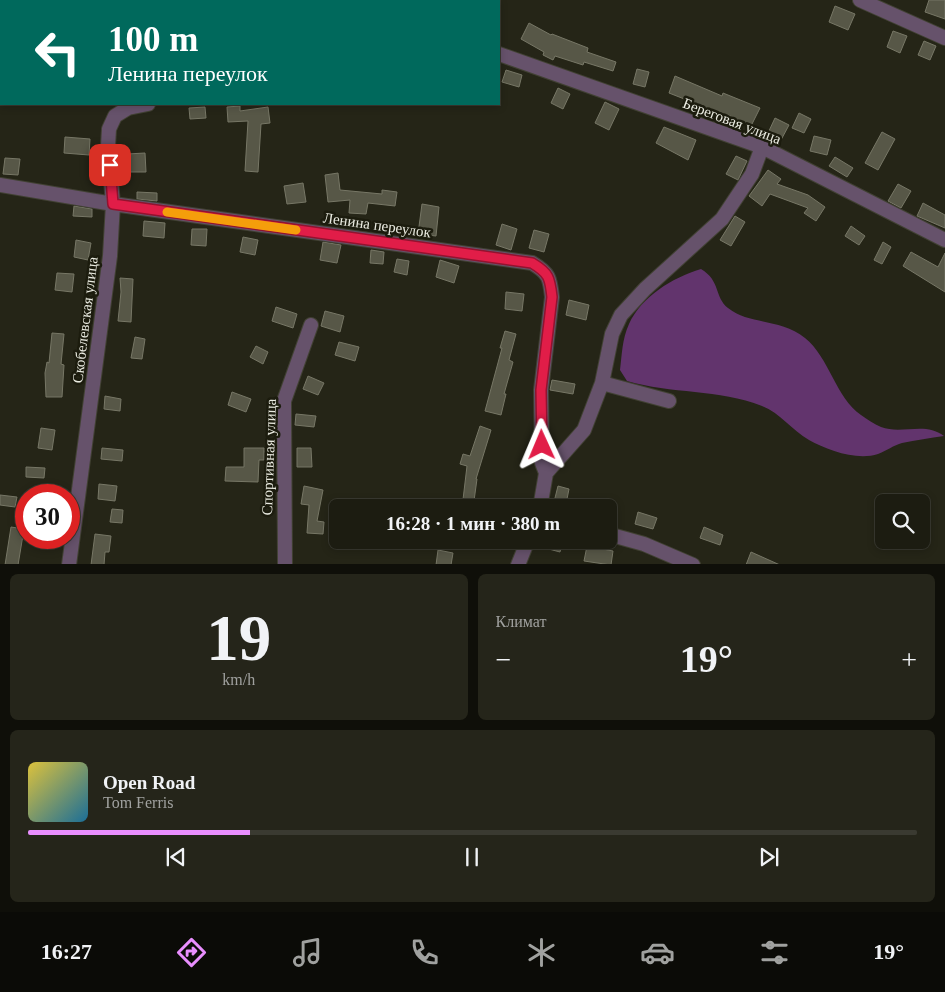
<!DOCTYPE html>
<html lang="ru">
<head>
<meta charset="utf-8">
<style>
	:root { --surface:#1c1c11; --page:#25251a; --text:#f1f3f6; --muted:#a0a19f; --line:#3a3a31; --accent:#e98efe }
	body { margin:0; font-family:Georgia,serif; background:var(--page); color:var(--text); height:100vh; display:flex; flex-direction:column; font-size:19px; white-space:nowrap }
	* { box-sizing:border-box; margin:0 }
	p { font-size:16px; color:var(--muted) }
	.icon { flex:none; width:28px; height:28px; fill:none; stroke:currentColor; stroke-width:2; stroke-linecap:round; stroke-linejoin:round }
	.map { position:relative; height:564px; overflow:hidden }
	.drawer { display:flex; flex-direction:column; gap:10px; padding:10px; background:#0f0f09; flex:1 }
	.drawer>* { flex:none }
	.top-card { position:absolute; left:0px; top:0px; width:500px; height:105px; box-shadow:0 2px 8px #0003,0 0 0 1px var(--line); background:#00695c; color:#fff; overflow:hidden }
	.tools { position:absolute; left:875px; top:494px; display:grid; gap:10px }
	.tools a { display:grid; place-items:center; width:55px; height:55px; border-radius:8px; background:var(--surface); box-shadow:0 2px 8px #0003,0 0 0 1px var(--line); font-size:25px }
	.speed { position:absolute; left:15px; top:484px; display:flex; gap:10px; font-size:25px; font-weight:700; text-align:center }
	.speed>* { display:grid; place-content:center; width:65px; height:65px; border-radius:50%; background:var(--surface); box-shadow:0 2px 8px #0003,0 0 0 1px var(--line); line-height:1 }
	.speed .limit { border:8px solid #d22; background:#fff; color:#111 }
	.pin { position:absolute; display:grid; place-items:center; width:42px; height:42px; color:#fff; margin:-21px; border-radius:10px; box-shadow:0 2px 8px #0006 }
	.me { position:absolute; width:55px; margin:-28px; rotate:359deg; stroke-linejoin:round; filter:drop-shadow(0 0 4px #0008) }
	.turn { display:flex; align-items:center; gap:18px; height:105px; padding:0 25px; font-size:22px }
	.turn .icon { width:65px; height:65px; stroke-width:2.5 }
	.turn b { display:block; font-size:35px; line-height:42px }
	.big { font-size:38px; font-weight:700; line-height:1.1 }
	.drawer .widget { flex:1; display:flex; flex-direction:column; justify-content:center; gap:8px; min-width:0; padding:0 18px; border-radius:8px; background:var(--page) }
	.drawer .dial { align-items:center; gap:0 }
	.dial b { font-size:65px; line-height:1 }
	.song { display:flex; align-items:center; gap:15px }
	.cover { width:60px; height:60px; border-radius:8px; background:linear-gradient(135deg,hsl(50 70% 55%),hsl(200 70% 35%)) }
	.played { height:5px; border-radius:2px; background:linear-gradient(90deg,var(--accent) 25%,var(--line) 25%) }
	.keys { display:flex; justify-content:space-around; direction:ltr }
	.heat { display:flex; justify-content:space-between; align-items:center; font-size:28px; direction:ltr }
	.drawer .tiles { flex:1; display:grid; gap:10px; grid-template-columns:1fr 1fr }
	.widget:last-child { grid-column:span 2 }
	.trip { position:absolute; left:329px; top:499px; width:288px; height:50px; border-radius:8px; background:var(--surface); box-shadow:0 2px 8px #0003,0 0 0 1px var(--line); font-weight:700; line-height:50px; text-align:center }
	.menu { display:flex; height:80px; justify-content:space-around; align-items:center; background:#0b0b07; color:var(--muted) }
	.menu .icon { width:35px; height:35px }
	.menu .selected { color:var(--accent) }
	.menu b { font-size:22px; color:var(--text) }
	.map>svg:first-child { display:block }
	.water { fill:#62346d }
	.building { fill:#575747; stroke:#776 }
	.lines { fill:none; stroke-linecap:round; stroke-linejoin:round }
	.minor-casing { stroke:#414133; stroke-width:16 }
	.minor { stroke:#66526b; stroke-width:14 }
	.route-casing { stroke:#92132f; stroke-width:12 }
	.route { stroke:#e11d48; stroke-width:9 }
	.slow { stroke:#f59e0b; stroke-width:9 }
	.labels { text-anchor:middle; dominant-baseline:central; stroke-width:5; stroke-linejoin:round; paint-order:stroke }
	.street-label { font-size:15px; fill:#eaebe1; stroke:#1c1c0e }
</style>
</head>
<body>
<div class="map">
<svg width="945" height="565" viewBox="0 0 945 565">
	<rect width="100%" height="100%" fill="#252517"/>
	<path class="water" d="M 181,0 L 316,0 L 318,1 L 182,1 Z
		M 701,269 C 721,281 714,297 728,308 C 749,325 780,318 805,338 C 829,357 836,398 861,415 C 867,419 874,424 881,427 C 902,435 925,421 944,436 C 930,438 916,440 902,443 C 894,445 886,451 878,454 C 857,461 827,450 809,440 C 792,430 780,413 762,406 C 719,389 671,394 627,381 L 620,370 C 622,355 622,339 629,324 C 642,296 672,278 701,269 Z"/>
	<path class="building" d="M 929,0 L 945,0 L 945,19 L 925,12 Z
		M 835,6 L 855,14 L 848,30 L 829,22 Z
		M 529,23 L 551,35 L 552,34 L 588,48 L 587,52 L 616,62 L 613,71 L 584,62 L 583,65 L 555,56 L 553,60 L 543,55 L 544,52 L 521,39 Z
		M 893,31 L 907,36 L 900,53 L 887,47 Z
		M 924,41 L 936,46 L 930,60 L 918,55 Z
		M 637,69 L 649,72 L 645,87 L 633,84 Z
		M 506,70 L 522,75 L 519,87 L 502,82 Z
		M 675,76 L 722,96 L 723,93 L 760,108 L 751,126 L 728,115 L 726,118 L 704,108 L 702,111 L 690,105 L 692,102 L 669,93 Z
		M 558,88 L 570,94 L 563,109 L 551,103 Z
		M 605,102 L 619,109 L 609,130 L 595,123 Z
		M 240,106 L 240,111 L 268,107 L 270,123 L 261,124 L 258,172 L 245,171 L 248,121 L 228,122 L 227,107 Z
		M 205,107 L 206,118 L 190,119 L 189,108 Z
		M 799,113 L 811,119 L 804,133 L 792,128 Z
		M 775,118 L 789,125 L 781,140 L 768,133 Z
		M 664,127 L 696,140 L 688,160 L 656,143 Z
		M 882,132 L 895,139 L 878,170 L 865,163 Z
		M 814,136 L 831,140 L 827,155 L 810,151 Z
		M 65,137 L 90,139 L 89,155 L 64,153 Z
		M 145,153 L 146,172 L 128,172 L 127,154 Z
		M 736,156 L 747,161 L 738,180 L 726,174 Z
		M 835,157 L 853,168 L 847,177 L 829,166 Z
		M 5,158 L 20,159 L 18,175 L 3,174 Z
		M 768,170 L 781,179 L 777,184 L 808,195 L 825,207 L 816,221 L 804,213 L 808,208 L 770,194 L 762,206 L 749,196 Z
		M 338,173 L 340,190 L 382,194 L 382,190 L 397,192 L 395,206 L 368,203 L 366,214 L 349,213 L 350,200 L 328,202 L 325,175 Z
		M 303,183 L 306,202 L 287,204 L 284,186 Z
		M 898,184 L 911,191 L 901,208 L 888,201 Z
		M 137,192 L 157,193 L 157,201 L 137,199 Z
		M 923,203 L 945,215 L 945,228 L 917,216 Z
		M 422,204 L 439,207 L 436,236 L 418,234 Z
		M 74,206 L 92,209 L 92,217 L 73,216 Z
		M 735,216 L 745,222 L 731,246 L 720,240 Z
		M 144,221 L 165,223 L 164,238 L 143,236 Z
		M 502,224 L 517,229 L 511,250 L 496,245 Z
		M 851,226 L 865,236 L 859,245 L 845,236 Z
		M 192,229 L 207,229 L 206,246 L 191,245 Z
		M 534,230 L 549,234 L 544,252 L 529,248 Z
		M 243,237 L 258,240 L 255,255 L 240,252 Z
		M 76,240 L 91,243 L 88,260 L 74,257 Z
		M 323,242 L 341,245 L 337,263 L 320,260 Z
		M 883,242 L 891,247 L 882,264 L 874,260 Z
		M 371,250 L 384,252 L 383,264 L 370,263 Z
		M 911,252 L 938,267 L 945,253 L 945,292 L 903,266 Z
		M 397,259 L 409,261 L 407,275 L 394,272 Z
		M 440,260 L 459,266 L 454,283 L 436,277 Z
		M 57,273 L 74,274 L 72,292 L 55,290 Z
		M 120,278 L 133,279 L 131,322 L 118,321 L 121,292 Z
		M 506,292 L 524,294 L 522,311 L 505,309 Z
		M 569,300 L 589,305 L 586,320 L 566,315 Z
		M 276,307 L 297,314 L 293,328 L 272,321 Z
		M 325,311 L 344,316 L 340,332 L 321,326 Z
		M 505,331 L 516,334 L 509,360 L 513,362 L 504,394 L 506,394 L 501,415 L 485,411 L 502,348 L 500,348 Z
		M 52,333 L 64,334 L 61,364 L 64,365 L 62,397 L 46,397 L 45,373 L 47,362 L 49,363 Z
		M 135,337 L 145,339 L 142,359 L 131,358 Z
		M 339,342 L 359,347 L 355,361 L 335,355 Z
		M 256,346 L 268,352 L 263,364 L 250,357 Z
		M 308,376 L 324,383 L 318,395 L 303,389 Z
		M 552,380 L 575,384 L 573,394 L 550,390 Z
		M 232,392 L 251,399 L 246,412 L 228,405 Z
		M 105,396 L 121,399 L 120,411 L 104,409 Z
		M 296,414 L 316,416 L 314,427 L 295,425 Z
		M 480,426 L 491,430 L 476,479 L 477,479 L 473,508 L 462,508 L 467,466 L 460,464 L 463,454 L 470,456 Z
		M 41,428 L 55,430 L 52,450 L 38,448 Z
		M 102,448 L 123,450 L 122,461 L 101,459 Z
		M 244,448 L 264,448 L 264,460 L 259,460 L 258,482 L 225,481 L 226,467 L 244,467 Z
		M 297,448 L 311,448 L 312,467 L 297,467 Z
		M 26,467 L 45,468 L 44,478 L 26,477 Z
		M 99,484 L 117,486 L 115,501 L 98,499 Z
		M 304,486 L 323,490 L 317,521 L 324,522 L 323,534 L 307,533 L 309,505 L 301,504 Z
		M 558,486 L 569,489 L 566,504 L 554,502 Z
		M 0,495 L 17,497 L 15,507 L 0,505 Z
		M 112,509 L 123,510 L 122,523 L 110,522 Z
		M 638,512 L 657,518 L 653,529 L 635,524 Z
		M 11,527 L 24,529 L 18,565 L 5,565 Z
		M 704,527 L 723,535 L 720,545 L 700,538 Z
		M 95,534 L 111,536 L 109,552 L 105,552 L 104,565 L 91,565 Z
		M 547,540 L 563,540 L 560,552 L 545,548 Z
		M 587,546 L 613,551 L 611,565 L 584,561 Z
		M 438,550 L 453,553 L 451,565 L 436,565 Z
		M 751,552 L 780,565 L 746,565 Z"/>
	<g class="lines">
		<g class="minor-casing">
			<path id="minor" d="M 173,0 L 173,1
				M 340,0 L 343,1
				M 860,0 L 945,38
				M 499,54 L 762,147 L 945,240
				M 0,185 L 113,204 L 532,263 C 549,273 550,278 552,297 L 541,390 L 542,463 L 546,473
				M 602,383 L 669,401
				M 540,508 L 546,473 L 584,430 L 602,383 L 612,334 L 621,315 L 645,289 L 722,219 L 752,174 L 762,147
				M 608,534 L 644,544 L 693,565
				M 69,565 L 110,256 L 113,204 L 108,146 L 109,129 L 115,116 L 128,108 L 148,104
				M 285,565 L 284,401 L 311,325
				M 518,565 L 528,540"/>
		</g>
		<use href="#minor" class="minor"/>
	</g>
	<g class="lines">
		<g class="route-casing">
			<path id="route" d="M 110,165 L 113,204 L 532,263 C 549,273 550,278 552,297 L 541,390 L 542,445"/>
		</g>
		<use href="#route" class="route"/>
		<path class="slow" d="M 167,212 L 296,230"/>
	</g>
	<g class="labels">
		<g class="street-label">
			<text transform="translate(732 121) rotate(21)">Береговая улица</text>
			<text transform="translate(377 225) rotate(8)">Ленина переулок</text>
			<text transform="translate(85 320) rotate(-83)">Скобелевская улица</text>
			<text transform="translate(269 457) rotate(-88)">Спортивная улица</text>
		</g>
	</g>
</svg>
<div class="tools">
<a><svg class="icon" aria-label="search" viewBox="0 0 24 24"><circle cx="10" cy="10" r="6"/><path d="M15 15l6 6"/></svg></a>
</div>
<div class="speed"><div class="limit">30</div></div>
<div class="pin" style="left:110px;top:165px;background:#d93025"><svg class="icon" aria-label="arrive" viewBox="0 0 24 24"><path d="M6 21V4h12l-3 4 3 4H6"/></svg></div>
<svg class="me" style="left:542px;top:445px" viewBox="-20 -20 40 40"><path d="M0-17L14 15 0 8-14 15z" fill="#e11d48" stroke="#fff" stroke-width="4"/></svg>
<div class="trip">16:28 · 1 мин · 380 m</div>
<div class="top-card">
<div class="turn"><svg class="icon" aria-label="left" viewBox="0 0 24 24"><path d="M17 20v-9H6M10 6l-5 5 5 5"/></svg><div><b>100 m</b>Ленина переулок</div></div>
</div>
</div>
<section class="drawer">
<div class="tiles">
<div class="widget dial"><b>19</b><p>km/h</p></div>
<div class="widget"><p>Климат</p>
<div class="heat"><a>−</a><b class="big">19°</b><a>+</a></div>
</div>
<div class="widget">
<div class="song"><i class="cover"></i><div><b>Open Road</b><p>Tom Ferris</p></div></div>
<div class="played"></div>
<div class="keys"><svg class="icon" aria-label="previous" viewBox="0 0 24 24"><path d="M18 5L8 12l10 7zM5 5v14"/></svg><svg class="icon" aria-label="pause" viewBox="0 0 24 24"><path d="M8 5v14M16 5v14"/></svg><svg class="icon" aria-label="next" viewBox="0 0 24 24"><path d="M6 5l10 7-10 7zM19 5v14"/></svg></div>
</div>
</div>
</section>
<nav class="menu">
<b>16:27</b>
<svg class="icon selected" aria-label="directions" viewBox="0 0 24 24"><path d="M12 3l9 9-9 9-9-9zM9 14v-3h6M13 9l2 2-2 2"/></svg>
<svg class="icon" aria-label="music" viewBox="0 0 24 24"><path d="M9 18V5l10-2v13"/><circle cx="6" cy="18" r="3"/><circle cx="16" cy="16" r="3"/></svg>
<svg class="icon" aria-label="phone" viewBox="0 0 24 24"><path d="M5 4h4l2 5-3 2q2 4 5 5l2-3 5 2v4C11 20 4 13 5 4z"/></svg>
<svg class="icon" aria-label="climate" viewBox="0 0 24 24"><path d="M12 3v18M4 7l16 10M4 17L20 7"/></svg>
<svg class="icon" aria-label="car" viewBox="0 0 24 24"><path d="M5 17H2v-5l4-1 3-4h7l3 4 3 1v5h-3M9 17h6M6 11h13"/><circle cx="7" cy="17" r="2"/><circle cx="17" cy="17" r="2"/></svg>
<svg class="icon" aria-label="filters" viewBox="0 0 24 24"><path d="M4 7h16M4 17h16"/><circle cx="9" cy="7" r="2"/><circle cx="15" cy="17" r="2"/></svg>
<b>19°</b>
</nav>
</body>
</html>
